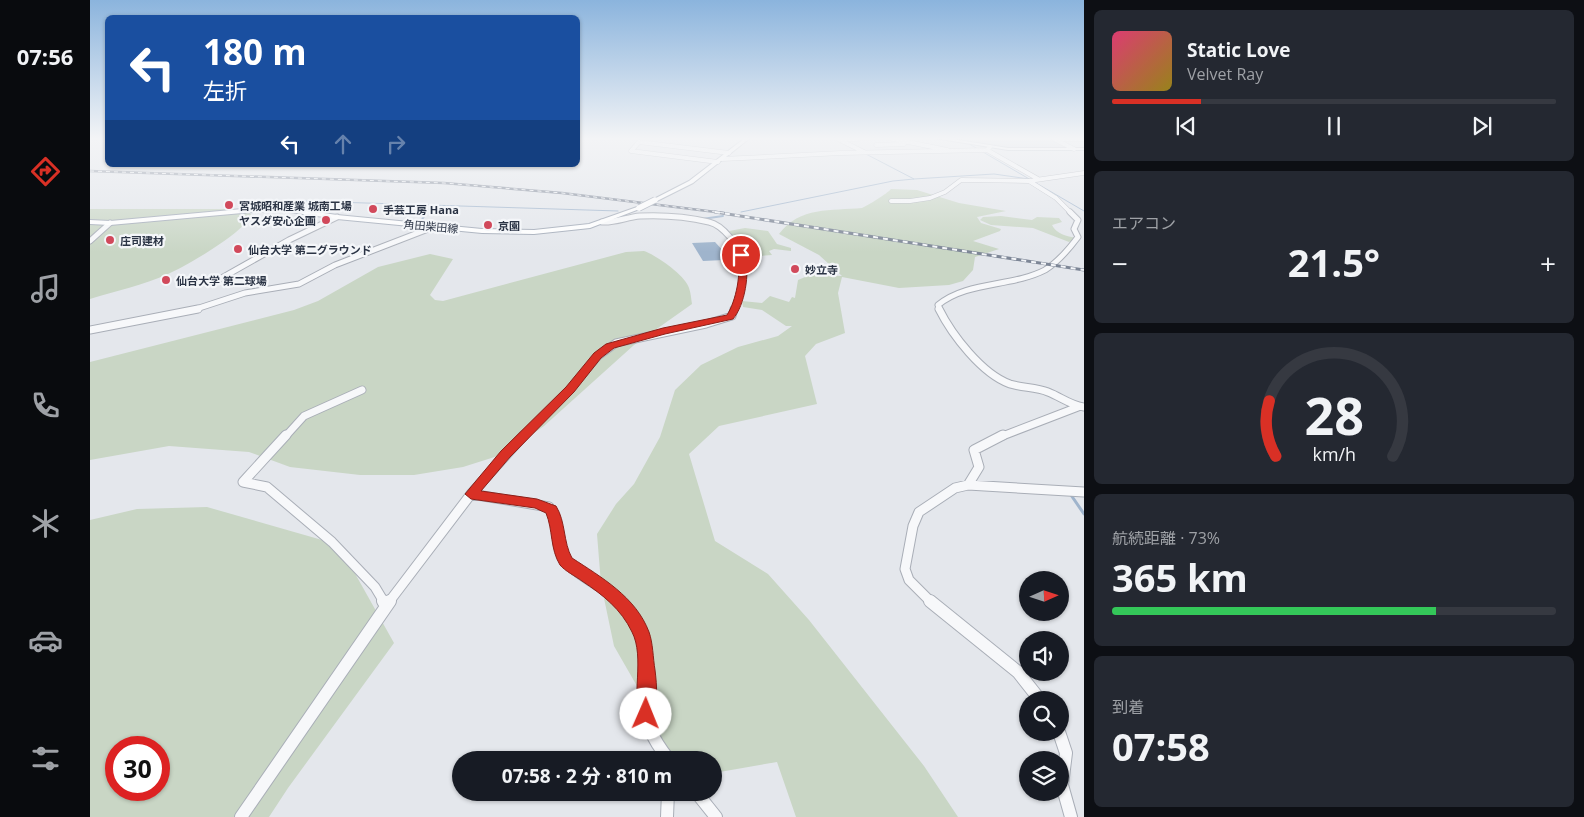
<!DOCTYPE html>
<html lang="ja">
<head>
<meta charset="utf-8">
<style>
	:root { --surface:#171b24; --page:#242831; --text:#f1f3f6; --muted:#9ea1a6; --line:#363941; --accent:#d93025 }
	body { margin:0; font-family:"Open Sans","Noto Sans JP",sans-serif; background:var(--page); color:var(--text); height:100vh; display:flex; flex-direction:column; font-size:19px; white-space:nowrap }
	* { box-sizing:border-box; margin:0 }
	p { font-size:16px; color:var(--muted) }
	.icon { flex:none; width:28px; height:28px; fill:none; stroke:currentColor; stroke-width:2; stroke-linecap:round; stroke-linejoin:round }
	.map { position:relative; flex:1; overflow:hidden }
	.side { display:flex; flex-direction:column; gap:10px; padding:10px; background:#0d0f14; width:500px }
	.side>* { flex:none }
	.guide { position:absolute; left:15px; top:15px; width:475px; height:152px; border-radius:8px; box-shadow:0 1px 4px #0004; background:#1a4fa0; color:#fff; overflow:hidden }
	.needle { width:32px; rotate:87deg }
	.buttons { position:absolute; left:929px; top:571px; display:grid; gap:10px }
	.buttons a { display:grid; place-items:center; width:50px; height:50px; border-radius:50%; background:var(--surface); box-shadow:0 1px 4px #0004; font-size:25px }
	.speed { position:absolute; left:15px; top:736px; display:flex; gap:10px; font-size:25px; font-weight:700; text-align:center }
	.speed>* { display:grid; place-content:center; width:65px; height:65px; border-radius:50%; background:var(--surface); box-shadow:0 1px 4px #0004; line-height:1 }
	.speed .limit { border:8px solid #d22; background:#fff; color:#111 }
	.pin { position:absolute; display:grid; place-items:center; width:42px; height:42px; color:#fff; margin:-21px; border:2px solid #fff; border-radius:50%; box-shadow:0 1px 5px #0007 }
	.me { position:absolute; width:55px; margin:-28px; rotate:1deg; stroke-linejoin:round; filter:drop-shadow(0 0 4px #0008) }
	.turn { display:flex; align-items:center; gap:18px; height:105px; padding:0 15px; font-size:22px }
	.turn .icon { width:65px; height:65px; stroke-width:2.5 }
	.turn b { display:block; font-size:35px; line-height:42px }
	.lanes { display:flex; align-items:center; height:48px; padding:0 15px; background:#0003; justify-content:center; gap:25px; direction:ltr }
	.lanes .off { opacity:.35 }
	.big { font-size:38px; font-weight:700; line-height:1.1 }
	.side .card { flex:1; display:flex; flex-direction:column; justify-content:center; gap:8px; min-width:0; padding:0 18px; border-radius:8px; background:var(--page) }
	.side .dial { align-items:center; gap:0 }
	.dial svg { height:130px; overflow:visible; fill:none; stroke:var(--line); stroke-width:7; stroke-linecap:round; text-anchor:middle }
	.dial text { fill:var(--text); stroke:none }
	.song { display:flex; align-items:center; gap:15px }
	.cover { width:60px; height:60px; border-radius:8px; background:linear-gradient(135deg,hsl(340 70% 55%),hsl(50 70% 35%)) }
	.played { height:5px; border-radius:2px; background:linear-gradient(90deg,var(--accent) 20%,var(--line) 20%) }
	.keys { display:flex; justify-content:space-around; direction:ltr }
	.heat { display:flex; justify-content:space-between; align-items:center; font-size:28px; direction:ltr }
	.charge { height:8px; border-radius:4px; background:linear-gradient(90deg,#34c759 73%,var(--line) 0) }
	.trip { position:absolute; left:362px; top:751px; width:270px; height:50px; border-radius:25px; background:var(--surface); box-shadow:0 1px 4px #0004; font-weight:700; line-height:50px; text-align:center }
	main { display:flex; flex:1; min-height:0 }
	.dock { display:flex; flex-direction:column; width:90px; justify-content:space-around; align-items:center; background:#090b0e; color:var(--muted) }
	.dock .icon { width:35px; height:35px }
	.dock .on { color:var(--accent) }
	.dock b { font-size:22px; color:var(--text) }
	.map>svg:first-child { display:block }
	.built { fill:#d2d6de }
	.green { fill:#c9d6c5; fill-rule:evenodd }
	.water { fill:#9fb4cc }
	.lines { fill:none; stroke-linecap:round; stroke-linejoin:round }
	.stream-far2 { stroke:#9fb4cc; stroke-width:1 }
	.stream-far1 { stroke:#9fb4cc; stroke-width:2 }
	.stream { stroke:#9fb4cc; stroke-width:3 }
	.minor-far4-casing { stroke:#a9aeb7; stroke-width:5 }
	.minor-far3-casing { stroke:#a9aeb7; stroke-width:7 }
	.minor-far2-casing { stroke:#a9aeb7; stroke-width:9 }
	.minor-far1-casing { stroke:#a9aeb7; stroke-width:11 }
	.minor-casing { stroke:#a9aeb7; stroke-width:14 }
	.major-casing { stroke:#a3abb8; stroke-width:2 }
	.minor-far4 { stroke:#f7f8fa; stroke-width:4 }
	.minor-far3 { stroke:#f7f8fa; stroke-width:5 }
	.minor-far2 { stroke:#f7f8fa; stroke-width:7 }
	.minor-far1 { stroke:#f7f8fa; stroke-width:9 }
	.minor { stroke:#f7f8fa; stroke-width:12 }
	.major { fill:#fff; fill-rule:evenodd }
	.rail-far1-casing { stroke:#7d8696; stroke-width:2.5 }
	.rail-casing { stroke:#7d8696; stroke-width:3 }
	.rail-far1 { stroke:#f4f6f9; stroke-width:1; stroke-dasharray:4; stroke-linecap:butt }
	.rail { stroke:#f4f6f9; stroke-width:2; stroke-dasharray:5; stroke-linecap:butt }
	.major-bridge-casing { stroke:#a3abb8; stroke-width:7; stroke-linecap:butt }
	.major-bridge { stroke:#fff; stroke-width:5.5 }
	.route { fill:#d93025; stroke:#8d1f18 }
	.poi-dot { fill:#d1495b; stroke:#f4f6f9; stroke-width:2 }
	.labels { text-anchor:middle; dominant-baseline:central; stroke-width:4.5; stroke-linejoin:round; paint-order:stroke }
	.far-poi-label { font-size:11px; font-weight:bold; fill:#2b3445; stroke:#f4f6f9; text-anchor:start }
	.far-street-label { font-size:11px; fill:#2b3445; stroke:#f4f6f9 }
</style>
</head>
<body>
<main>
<nav class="dock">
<b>07:56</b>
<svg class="icon on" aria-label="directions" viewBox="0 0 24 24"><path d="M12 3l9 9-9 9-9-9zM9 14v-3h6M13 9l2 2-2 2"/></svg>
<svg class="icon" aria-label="music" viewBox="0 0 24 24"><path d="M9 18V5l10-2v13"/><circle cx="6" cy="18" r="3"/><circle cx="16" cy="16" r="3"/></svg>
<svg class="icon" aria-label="phone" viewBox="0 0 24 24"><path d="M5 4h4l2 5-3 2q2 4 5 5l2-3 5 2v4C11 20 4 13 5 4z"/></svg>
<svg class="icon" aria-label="climate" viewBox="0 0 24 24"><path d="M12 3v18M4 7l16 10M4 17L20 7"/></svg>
<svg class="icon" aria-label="car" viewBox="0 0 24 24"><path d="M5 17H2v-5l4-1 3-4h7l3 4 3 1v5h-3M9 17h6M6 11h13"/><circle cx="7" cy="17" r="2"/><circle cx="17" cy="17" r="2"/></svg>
<svg class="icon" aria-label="filters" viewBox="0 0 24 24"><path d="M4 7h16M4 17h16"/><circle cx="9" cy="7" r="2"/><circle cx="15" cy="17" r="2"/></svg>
</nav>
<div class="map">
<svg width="994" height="817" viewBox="0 0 994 817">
	<rect width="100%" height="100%" fill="#e4e7ec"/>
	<path class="built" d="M 877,138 L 959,138 L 978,147 L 920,148 L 886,143 Z"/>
	<path class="green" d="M 801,189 L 827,190 L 869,203 L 916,211 L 887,217 L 891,223 L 911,229 L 910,231 L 883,241 L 909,249 L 885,257 L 883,270 L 873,281 L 859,285 L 809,288 L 752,277 L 748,293 L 755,333 L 726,344 L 715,356 L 727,404 L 629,426 L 599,454 L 625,541 L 678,574 L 719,620 L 834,766 L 868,817 L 706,817 L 687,762 L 624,773 L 624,760 L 573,760 L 559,707 L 524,646 L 511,584 L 507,534 L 526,504 L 544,484 L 570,437 L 585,390 L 611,365 L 648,347 L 688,336 L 702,326 L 696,326 L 672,310 L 653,307 L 652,301 L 672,303 L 680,296 L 699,302 L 702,297 L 705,298 L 708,280 L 720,275 L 752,276 L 729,255 L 689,234 C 710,206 741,211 772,208 C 777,206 798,193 801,189 Z
		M 0,209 L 150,209 L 161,214 C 156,232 96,266 78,274 C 53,285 26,291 0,299 Z
		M 911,216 L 942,220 L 947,217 L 969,218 L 972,222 L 962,225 C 966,234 977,236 986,238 L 979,242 L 943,228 L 901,225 L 890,220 L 893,217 Z
		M 655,228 L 678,231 L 687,244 L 701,248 L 701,251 L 684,249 L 679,251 L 682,255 L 657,257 L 639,231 Z
		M 554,251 C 566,255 596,276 599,288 C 601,293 601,299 602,304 L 544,345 L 454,426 L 414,454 L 373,467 L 324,475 L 270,475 L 200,467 L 159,452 L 79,446 L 0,460 L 0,362 L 204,310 L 228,301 L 288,267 L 340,254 L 363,259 L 340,295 L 345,300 L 353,301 L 536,252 Z
		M 117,507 L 253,546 L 258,561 L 304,643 L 198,788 L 179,817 L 0,817 L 0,520 L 47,509 ZM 26,748 L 69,748 L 69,790 L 26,790 Z"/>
	<path class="water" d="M 625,242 L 635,253 L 634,260 L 613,261 L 602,243 Z"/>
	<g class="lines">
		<path class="stream-far2" d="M 869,138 L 994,211
			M 824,179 L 904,174 L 939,179
			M 181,200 L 528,211
			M 651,212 L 803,181 L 824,179 L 774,153
			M 336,213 L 342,205"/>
		<path class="stream-far1" d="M 612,219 L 633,216
			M 331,221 L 337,212"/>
		<path class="stream" d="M 981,495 L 994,514"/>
		<g class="minor-far4-casing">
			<path id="minor-far4" d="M 746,138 L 774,152
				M 799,138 L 857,150
				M 964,139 L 994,139
				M 751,140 L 777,138
				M 966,140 L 984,149
				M 786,145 L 814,144
				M 900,147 L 897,150 L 948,179
				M 632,159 L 751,153 L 897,150
				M 628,162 L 541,151 L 549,142 L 639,153
				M 939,181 L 966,198 L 981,213
				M 801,201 L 820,201 L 840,198 L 855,192 L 871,180 L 939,181 L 994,173"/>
		</g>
		<g class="minor-far3-casing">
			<path id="minor-far3" d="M 512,222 C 525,223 537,217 550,216 C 571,215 598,217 619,222 C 633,225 650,247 653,261 C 655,276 649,296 644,310
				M 0,241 L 20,223
				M 128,280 L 199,240 L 247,217
				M 103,310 L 155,293 L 209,284 L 245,265 L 346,226
				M 850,310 L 848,305 C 877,281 922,287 955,270 C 968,262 979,249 988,237 L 984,229 L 988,220 L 980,212"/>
		</g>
		<g class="minor-far2-casing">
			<path id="minor-far2" d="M 849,309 C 862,335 892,374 920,384 C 933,388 946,387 958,392 C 971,397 980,405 994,407
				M 0,330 L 108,309
				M 195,437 L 214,416 L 272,390
				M 432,437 L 480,389 L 508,356 L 526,343 L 616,324 L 642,316 L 644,309
				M 910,437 L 988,407"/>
		</g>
		<g class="minor-far1-casing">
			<path id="minor-far1" d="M 153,482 L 177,487 L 242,542 L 285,587 L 294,602
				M 153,482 L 196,435
				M 878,485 L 994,492
				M 381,494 L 459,507 C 470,522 464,540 472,556 C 481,573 515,588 531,602
				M 299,602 L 381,494 L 434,435
				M 841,602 L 819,580 L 815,569 L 823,526 L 829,512 L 865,488 L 878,485 L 889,467 L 884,450 L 913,435"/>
		</g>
		<g class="minor-casing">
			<path id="minor" d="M 293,601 L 296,606
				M 529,601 C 571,641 547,682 561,731 C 565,742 572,751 579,760
				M 840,601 L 928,672 L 950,700
				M 969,732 L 976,753 L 972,785 L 981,817
				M 606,792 L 626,817
				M 151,817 L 300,601
				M 577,817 L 578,792"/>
		</g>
		<g class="major-casing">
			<path id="major" d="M 655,138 L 660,138 L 603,183 L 567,201 L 562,200 L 599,181 Z
				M 844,138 L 856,138 L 918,148 L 994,148 L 994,150 L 918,150 Z
				M 186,206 L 247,215 L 392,229 L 444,230 L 499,224 L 547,207 L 552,208 L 500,228 L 444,234 L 392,233 L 247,219 L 186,210 L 20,225 L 0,224 L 0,220 L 20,221 Z"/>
		</g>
		<use href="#minor-far4" class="minor-far4"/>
		<use href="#minor-far3" class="minor-far3"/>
		<use href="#minor-far2" class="minor-far2"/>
		<use href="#minor-far1" class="minor-far1"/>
		<use href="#minor" class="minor"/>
		<use href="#major" class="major"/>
		<g class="rail-far1-casing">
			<path id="rail-far1" d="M 0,171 L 354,183 L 472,193 L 634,213"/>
		</g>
		<g class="rail-casing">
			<path id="rail" d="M 625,212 L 994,270"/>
		</g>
		<use href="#rail-far1" class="rail-far1"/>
		<use href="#rail" class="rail"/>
		<g class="major-bridge-casing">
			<path id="major-bridge" d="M 549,208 L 565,200"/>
		</g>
		<use href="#major-bridge" class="major-bridge"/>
	</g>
	<linearGradient id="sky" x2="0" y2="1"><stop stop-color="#8bb4dd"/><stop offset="0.55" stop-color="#f3f4f6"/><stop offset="1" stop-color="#f3f4f6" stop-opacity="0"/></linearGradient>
	<rect width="994" height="252" fill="url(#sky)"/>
	<path class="route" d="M 651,253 L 655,255 C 660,273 655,305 643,319 L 575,334 L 524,348 L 511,358 L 484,392 L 420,457 L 391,491 L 447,499 L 466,506 C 476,522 473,542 482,558 C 511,577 546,597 559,632 C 563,643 563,658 565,670 C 567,685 568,707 563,720 L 556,723 L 550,720 C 541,698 555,657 542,632 C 531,609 513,595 492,581 C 485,576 475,571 470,565 C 460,549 463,530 456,513 L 445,508 L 381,499 L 375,494 L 411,451 L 476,387 L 504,353 L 516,344 L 573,328 L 637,315 C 646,301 652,272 647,255 Z"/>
	<g class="poi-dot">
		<circle cx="139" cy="205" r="5"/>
		<circle cx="283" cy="209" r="5"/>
		<circle cx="236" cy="220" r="5"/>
		<circle cx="398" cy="225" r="5"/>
		<circle cx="20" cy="240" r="5"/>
		<circle cx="148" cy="249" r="5"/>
		<circle cx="705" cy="269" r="5"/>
		<circle cx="76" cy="280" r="5"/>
	</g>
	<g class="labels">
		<g class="far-poi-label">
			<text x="149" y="205">宮城昭和産業 城南工場</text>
			<text x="293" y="209">手芸工房 Hana</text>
			<text x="226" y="220" text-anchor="end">ヤスダ安心企画</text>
			<text x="408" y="225">京園</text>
			<text x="30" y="240">庄司建材</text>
			<text x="158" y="249">仙台大学 第二グラウンド</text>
			<text x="715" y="269">妙立寺</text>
			<text x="86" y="280">仙台大学 第二球場</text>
		</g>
		<g class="far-street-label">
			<text transform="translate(341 226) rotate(5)">角田柴田線</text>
		</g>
	</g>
</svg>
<div class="buttons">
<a><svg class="needle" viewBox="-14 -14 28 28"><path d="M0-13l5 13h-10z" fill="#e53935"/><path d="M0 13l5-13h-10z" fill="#9ea1a6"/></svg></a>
<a><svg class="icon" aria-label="sound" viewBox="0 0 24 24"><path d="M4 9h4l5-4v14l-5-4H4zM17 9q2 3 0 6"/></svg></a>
<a><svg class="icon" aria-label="search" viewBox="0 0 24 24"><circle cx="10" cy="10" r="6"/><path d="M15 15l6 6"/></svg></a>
<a><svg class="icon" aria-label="layers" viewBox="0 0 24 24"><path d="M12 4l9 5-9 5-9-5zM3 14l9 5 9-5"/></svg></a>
</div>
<div class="speed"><div class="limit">30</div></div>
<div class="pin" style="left:651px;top:255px;background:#d93025"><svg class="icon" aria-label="arrive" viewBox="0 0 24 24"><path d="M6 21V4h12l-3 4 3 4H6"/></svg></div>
<svg class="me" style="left:556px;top:714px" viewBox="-20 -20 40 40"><circle r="19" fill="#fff"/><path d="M0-13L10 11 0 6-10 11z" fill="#d93025"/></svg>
<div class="trip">07:58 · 2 分 · 810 m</div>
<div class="guide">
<div class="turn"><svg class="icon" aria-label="left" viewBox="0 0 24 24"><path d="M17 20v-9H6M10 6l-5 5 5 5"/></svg><div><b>180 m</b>左折</div></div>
<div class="lanes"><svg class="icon" aria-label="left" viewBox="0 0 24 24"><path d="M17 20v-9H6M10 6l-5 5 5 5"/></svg><svg class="icon off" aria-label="ahead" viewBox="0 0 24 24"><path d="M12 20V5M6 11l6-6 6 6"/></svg><svg class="icon off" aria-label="right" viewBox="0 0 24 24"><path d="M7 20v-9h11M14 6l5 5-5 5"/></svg></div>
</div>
</div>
<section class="side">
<div class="card">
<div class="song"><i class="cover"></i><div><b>Static Love</b><p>Velvet Ray</p></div></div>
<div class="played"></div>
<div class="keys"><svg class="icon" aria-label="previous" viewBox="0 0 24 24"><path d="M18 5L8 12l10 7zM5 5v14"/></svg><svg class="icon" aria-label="pause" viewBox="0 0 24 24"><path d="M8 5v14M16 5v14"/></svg><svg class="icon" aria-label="next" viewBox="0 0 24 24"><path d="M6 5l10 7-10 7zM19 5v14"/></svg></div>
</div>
<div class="card"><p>エアコン</p>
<div class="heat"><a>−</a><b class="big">21.5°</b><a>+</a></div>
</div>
<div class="card dial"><svg viewBox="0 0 100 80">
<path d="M14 69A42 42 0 1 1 86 69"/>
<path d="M14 69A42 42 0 0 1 10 35" stroke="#d93025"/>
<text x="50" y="56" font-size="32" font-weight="700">28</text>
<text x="50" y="72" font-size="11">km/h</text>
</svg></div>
<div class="card"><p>航続距離 · 73%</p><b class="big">365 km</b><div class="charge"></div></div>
<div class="card"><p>到着</p><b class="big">07:58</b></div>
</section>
</main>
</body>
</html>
